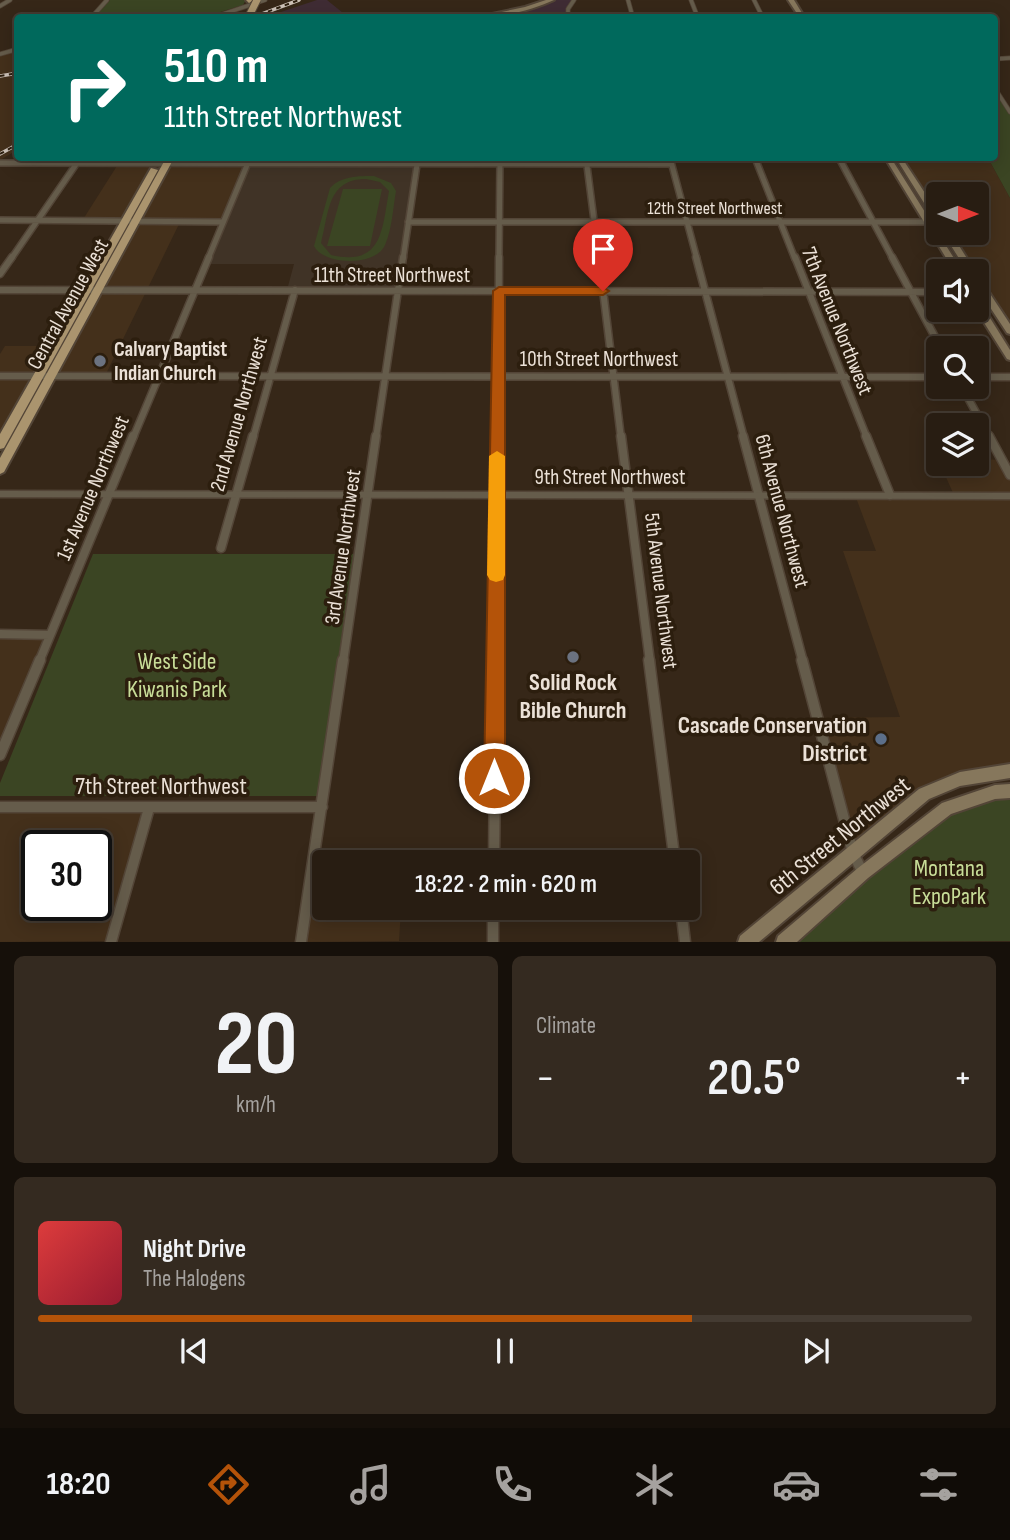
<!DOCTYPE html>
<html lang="en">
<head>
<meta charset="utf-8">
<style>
	:root { --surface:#281d12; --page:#342a20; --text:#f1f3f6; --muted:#a5a29f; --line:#443b32; --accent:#b45309 }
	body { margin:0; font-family:"Sofia Sans Condensed",sans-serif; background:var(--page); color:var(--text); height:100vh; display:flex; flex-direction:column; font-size:26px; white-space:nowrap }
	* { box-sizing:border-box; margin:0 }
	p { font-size:23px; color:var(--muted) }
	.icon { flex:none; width:38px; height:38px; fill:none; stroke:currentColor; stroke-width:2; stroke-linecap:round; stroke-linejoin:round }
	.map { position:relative; height:942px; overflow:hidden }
	.sheet { display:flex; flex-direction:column; gap:14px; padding:14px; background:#16100a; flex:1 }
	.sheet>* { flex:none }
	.top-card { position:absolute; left:14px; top:14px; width:984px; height:147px; border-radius:7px; box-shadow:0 4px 18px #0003,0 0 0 2px var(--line); background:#00695c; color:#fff; overflow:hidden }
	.needle { width:46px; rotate:90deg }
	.tools { position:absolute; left:926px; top:182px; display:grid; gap:14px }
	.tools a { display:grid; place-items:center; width:63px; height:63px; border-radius:7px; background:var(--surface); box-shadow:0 4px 18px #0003,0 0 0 2px var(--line); font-size:35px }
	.speed { position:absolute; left:21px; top:830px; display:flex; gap:14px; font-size:35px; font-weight:700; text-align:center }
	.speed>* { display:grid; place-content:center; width:91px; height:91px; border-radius:50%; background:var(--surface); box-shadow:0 4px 18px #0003,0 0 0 2px var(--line); line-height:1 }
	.speed .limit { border:4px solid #111; border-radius:10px; background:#fff; color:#111 }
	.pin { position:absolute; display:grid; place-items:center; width:60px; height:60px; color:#fff; margin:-72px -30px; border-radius:50% 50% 50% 0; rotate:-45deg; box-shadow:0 0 7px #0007 }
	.pin .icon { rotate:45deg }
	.me { position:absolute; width:77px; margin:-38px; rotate:0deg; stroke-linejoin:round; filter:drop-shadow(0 0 5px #0008) }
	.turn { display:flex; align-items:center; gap:24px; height:147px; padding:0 35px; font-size:32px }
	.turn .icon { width:91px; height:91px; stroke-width:2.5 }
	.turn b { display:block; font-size:49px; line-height:60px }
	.big { font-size:52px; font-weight:600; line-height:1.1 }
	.sheet .tile { flex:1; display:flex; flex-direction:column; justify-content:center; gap:10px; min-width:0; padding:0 24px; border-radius:10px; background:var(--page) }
	.sheet .dial { align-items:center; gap:0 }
	.dial b { font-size:91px; line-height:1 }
	.song { display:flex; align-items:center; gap:21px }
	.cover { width:84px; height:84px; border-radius:10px; background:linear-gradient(135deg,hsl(0 70% 55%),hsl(350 70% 35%)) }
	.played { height:7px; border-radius:4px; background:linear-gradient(90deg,var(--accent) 70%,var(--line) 70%) }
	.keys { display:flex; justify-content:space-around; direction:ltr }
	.heat { display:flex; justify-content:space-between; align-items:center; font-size:38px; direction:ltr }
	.sheet .tiles { flex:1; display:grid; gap:14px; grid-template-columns:1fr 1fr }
	.tile:last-child { grid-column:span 2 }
	.trip { position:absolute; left:312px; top:850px; width:388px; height:70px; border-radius:7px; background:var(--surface); box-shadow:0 4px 18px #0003,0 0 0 2px var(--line); font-weight:600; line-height:70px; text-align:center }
	.menu { display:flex; height:112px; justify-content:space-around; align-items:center; background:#100c07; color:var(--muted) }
	.menu .icon { width:49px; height:49px }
	.menu .active { color:var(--accent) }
	.menu b { font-size:32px; color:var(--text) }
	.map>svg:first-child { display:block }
	.built { fill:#44301b; fill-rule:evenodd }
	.industrial { fill:#3f2c34 }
	.education { fill:#403326 }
	.green { fill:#3b4523; fill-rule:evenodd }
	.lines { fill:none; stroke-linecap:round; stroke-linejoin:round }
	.minor-far4-casing { stroke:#534537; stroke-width:5 }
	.minor-far3-casing { stroke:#534537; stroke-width:8 }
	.minor-far2-casing { stroke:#534537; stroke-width:9 }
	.minor-far1-casing { stroke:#534537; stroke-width:11 }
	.minor-casing { stroke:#534537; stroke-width:13 }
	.tertiary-casing { stroke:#534537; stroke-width:3 }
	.secondary-casing { stroke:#534537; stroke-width:4 }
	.trunk-casing { stroke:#534537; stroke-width:4 }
	.minor-far4 { stroke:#655c4b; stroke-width:3.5 }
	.minor-far3 { stroke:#655c4b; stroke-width:5 }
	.minor-far2 { stroke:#655c4b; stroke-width:6 }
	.minor-far1 { stroke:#655c4b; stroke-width:8 }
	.minor { stroke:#655c4b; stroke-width:10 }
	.tertiary { fill:#655c4b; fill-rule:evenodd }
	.secondary { fill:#86775c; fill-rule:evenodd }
	.trunk { fill:#aa946e; fill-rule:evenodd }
	.rail-casing { stroke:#cdc2b8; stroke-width:3.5 }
	.rail { stroke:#2c1e0e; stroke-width:2; stroke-dasharray:4.5; stroke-linecap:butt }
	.trunk-bridge-casing { stroke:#534537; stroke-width:9; stroke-linecap:butt }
	.trunk-bridge { stroke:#aa946e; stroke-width:7 }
	.route { fill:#b45309; stroke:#753606; stroke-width:2 }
	.slow { fill:#f59e0b }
	.worship-dot { fill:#6b7280; stroke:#2c1e0e; stroke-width:2.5 }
	.service-dot { fill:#5c6f8a; stroke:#2c1e0e; stroke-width:2.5 }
	.labels { text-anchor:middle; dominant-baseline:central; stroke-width:7; stroke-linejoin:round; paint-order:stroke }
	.far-street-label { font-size:18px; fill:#ebe1d7; stroke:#2c1e0e }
	.street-label { font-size:21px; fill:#ebe1d7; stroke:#2c1e0e }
	.poi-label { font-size:21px; font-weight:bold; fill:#ebe1d7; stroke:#2c1e0e; text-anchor:start }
	.near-park-label { font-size:24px; fill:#c8dd98; stroke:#2c1e0e }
	.near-poi-label { font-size:24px; font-weight:bold; fill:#ebe1d7; stroke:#2c1e0e }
	.near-street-label { font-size:24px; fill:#ebe1d7; stroke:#2c1e0e }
</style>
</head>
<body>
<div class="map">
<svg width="1010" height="942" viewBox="0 0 1010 942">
	<rect width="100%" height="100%" fill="#362718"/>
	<path class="built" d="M 17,51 L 17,150 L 0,160 L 0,55 Z
		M 122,158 L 161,158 L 125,221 L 82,221 Z
		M 170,158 L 211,158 L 208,163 L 247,164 L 223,222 L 180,222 L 105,376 L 50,376 Z
		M 899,158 L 988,158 L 1010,198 L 1010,331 L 977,279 L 976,271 L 971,271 L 947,233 L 976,233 L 976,194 L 938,194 L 938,219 Z
		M 5,346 L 56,346 L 0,445 L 0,354 Z
		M 977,459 L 1001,460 L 1010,475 L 1010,771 L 924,794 L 853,853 L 818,718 L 900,717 L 843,551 L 876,551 L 855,495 L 954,495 L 940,464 L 976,464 Z
		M 0,634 L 50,635 L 0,755 Z
		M 0,807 L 149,808 L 111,941 L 0,942 ZM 37,845 L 96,845 L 96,905 L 37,905 Z
		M 401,910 L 399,941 L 301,942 L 306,913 Z"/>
	<path class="industrial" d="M 317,0 L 327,0 L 348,17 L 266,17 Z
		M 551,0 L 574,0 L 571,4 L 568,17 L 501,18 L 501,14 Z"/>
	<path class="education" d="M 247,164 L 417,164 L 398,291 L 287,290 L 294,264 L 205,264 Z"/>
	<path class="green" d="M 110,0 L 246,0 L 243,5 L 204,17 L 94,18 Z
		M 994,87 L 1010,112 L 1010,198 L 988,158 L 994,158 Z
		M 374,176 L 391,183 L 396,191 C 393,208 392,229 385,245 C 377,266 324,266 314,246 L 330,188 C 341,176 358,176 374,176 ZM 366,179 L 380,182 L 389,191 C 382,229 383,267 331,255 L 321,243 C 329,213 327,179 366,179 Z
		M 343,189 L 382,189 L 370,246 L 327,246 Z
		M 93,554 L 354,554 L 318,796 L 0,796 L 0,783 Z
		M 1010,791 L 1010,941 L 784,942 L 947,808 Z"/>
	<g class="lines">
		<g class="minor-far4-casing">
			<path id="minor-far4" d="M 628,0 L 633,18
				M 691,0 L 698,18
				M 754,0 L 763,18
				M 0,6 L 10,0
				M 91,18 L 107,0
				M 211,18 L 265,0
				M 568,18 L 568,9 L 574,0
				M 0,54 L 18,49
				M 994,59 L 1010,58
				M 994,87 L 1010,112"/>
		</g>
		<g class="minor-far3-casing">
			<path id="minor-far3" d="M 586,158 L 599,259
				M 670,158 L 697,259
				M 755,158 L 795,259
				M 839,158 L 893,259
				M 0,163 L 671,164
				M 0,220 L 223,222
				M 408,222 L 938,222
				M 11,259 L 79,160
				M 208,259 L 250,158
				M 403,259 L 418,158
				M 499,259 L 500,158"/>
		</g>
		<g class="minor-far2-casing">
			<path id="minor-far2" d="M 599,257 L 621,438
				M 696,257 L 744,438
				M 795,257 L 867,438
				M 892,257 L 941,348
				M 0,274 L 12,257
				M 0,290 L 938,292
				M 0,376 L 938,377
				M 976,377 L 1010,377
				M 962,387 L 990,438
				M 133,438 L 209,257
				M 253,438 L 295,290
				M 376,438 L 403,257
				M 498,438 L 499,257"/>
		</g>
		<g class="minor-far1-casing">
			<path id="minor-far1" d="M 621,436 L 650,662
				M 743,436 L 803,662
				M 866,436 L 890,495
				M 989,436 L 1010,475
				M 221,548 L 253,436
				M 0,634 L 50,635
				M 39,662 L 133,436
				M 343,662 L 376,436
				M 496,662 L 498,436"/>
		</g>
		<g class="minor-casing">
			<path id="minor" d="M 649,660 L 675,863
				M 802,660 L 853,853 L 863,873
				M 0,755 L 40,660
				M 0,807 L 322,807
				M 494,863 L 496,660
				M 493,908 L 493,942
				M 681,908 L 685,942
				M 111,942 L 149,808
				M 301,942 L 343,660"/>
		</g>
		<g class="tertiary-casing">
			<path id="tertiary" d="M 0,491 L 1010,493 L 1010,499 L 0,497 Z"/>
		</g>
		<g class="secondary-casing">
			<path id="secondary" d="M 546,0 L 554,0 C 530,11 499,18 473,18 L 525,7 Z
				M 788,0 L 794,0 L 805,18 L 800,18 Z
				M 885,158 L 891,158 L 962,271 L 954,271 Z
				M 896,158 L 902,158 L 938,213 L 938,221 L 934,219 Z
				M 943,233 L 951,233 L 975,271 L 967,271 Z
				M 976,277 L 979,277 L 1010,324 L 1010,334 L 1007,333 L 976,286 Z
				M 976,299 L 980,302 L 1010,350 L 1010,360 L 1007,359 L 976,310 Z
				M 1010,764 L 1010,778 L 960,786 L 929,799 L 759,942 L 738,942 L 740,936 L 919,789 L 960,772 Z
				M 1010,784 L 1010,798 L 995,799 L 951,814 L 868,878 L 797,942 L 776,942 L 778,936 L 858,868 L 942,803 L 995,785 Z"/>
		</g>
		<g class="trunk-casing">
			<path id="trunk" d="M 246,0 L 252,0 L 252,1 L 249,3 Z
				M 166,158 L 174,158 L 4,472 L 0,474 L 0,458 Z
				M 151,168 L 158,170 L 4,448 L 0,449 L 0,434 Z"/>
		</g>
		<use href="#minor-far4" class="minor-far4"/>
		<use href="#minor-far3" class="minor-far3"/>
		<use href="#minor-far2" class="minor-far2"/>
		<use href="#minor-far1" class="minor-far1"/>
		<use href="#minor" class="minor"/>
		<use href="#tertiary" class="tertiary"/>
		<use href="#secondary" class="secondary"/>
		<use href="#trunk" class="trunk"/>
		<g class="rail-casing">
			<path id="rail" d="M 251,18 L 299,0
				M 0,76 L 18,73
				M 0,154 L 18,144"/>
		</g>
		<use href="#rail" class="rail"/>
		<g class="trunk-bridge-casing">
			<path id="trunk-bridge" d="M 248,18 L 257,0"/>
		</g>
		<use href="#trunk-bridge" class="trunk-bridge"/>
	</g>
	<path class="route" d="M 499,287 L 603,287 L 609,291 L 603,295 L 505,295 L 505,778 L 502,786 L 494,789 L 487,786 L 484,778 L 493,291 Z"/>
	<path class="slow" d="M 497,451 L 505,456 L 505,575 L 503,580 L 496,582 L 490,580 L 487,575 L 489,456 Z"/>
	<g class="worship-dot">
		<circle cx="100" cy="361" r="7"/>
		<circle cx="573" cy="657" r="7"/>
	</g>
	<circle class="service-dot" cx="881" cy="739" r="7"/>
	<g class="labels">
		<g class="far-street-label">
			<text x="715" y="208">12th Street Northwest</text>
		</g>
		<g class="street-label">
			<text x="392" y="275">11th Street Northwest</text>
			<text transform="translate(68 304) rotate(-61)">Central Avenue West</text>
			<text transform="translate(837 321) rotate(68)">7th Avenue Northwest</text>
			<text x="599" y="359">10th Street Northwest</text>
			<text transform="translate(239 414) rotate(-74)">2nd Avenue Northwest</text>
			<text x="610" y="477">9th Street Northwest</text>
			<text transform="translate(93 488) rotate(-67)">1st Avenue Northwest</text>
			<text transform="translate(782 511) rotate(75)">6th Avenue Northwest</text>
			<text transform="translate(343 547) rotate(-82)">3rd Avenue Northwest</text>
			<text transform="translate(661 591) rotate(83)">5th Avenue Northwest</text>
		</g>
		<g class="poi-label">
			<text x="114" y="349">Calvary Baptist<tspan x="114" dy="24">Indian Church</tspan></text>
		</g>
		<g class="near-park-label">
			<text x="177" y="661">West Side<tspan x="177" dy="28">Kiwanis Park</tspan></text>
			<text x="949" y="868">Montana<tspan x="949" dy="28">ExpoPark</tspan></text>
		</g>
		<g class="near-poi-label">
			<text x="573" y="682">Solid Rock<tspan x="573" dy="28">Bible Church</tspan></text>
			<text x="867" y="725" text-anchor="end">Cascade Conservation<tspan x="867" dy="28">District</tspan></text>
		</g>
		<g class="near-street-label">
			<text x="161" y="786">7th Street Northwest</text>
			<text transform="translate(840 836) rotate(-39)">6th Street Northwest</text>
		</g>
	</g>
</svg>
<div class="tools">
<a><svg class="needle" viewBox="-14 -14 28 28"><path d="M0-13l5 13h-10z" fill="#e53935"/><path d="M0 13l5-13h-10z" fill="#a5a29f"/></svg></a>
<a><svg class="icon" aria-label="sound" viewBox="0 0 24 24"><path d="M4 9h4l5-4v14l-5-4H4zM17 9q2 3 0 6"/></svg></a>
<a><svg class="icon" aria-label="search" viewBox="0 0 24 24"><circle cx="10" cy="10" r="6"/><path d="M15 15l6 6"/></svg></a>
<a><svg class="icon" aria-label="layers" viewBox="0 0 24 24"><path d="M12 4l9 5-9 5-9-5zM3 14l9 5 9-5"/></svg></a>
</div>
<div class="speed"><div class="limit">30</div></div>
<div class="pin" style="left:603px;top:291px;background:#d93025"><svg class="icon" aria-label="arrive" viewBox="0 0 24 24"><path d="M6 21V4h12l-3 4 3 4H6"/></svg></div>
<svg class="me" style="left:494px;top:778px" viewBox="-20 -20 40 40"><circle r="17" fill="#b45309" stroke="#fff" stroke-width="3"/><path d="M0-11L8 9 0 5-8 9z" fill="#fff"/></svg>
<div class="trip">18:22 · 2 min · 620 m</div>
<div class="top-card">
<div class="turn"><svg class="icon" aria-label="right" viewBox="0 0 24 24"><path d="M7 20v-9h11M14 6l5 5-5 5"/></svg><div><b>510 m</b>11th Street Northwest</div></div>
</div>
</div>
<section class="sheet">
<div class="tiles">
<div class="tile dial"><b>20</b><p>km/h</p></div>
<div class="tile"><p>Climate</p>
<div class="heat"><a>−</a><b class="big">20.5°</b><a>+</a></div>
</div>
<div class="tile">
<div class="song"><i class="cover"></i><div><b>Night Drive</b><p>The Halogens</p></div></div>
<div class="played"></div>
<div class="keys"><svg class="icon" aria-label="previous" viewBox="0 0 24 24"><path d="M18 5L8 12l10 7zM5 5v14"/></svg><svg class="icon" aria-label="pause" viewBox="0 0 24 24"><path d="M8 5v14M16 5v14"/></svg><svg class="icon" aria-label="next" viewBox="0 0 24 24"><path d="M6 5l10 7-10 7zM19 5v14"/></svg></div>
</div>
</div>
</section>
<nav class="menu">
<b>18:20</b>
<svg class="icon active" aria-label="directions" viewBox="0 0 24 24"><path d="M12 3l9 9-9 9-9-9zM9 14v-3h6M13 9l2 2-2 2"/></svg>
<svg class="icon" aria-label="music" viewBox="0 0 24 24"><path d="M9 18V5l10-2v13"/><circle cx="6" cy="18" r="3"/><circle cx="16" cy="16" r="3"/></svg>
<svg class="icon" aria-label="phone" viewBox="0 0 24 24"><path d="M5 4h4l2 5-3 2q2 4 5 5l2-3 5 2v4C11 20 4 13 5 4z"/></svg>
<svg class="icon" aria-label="climate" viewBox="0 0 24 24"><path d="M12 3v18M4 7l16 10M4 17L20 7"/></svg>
<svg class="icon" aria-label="car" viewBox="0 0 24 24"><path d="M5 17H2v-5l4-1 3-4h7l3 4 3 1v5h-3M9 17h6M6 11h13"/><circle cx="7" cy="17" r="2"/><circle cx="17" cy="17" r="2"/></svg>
<svg class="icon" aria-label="filters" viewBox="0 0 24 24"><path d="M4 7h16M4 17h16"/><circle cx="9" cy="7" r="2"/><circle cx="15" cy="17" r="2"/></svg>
</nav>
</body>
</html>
